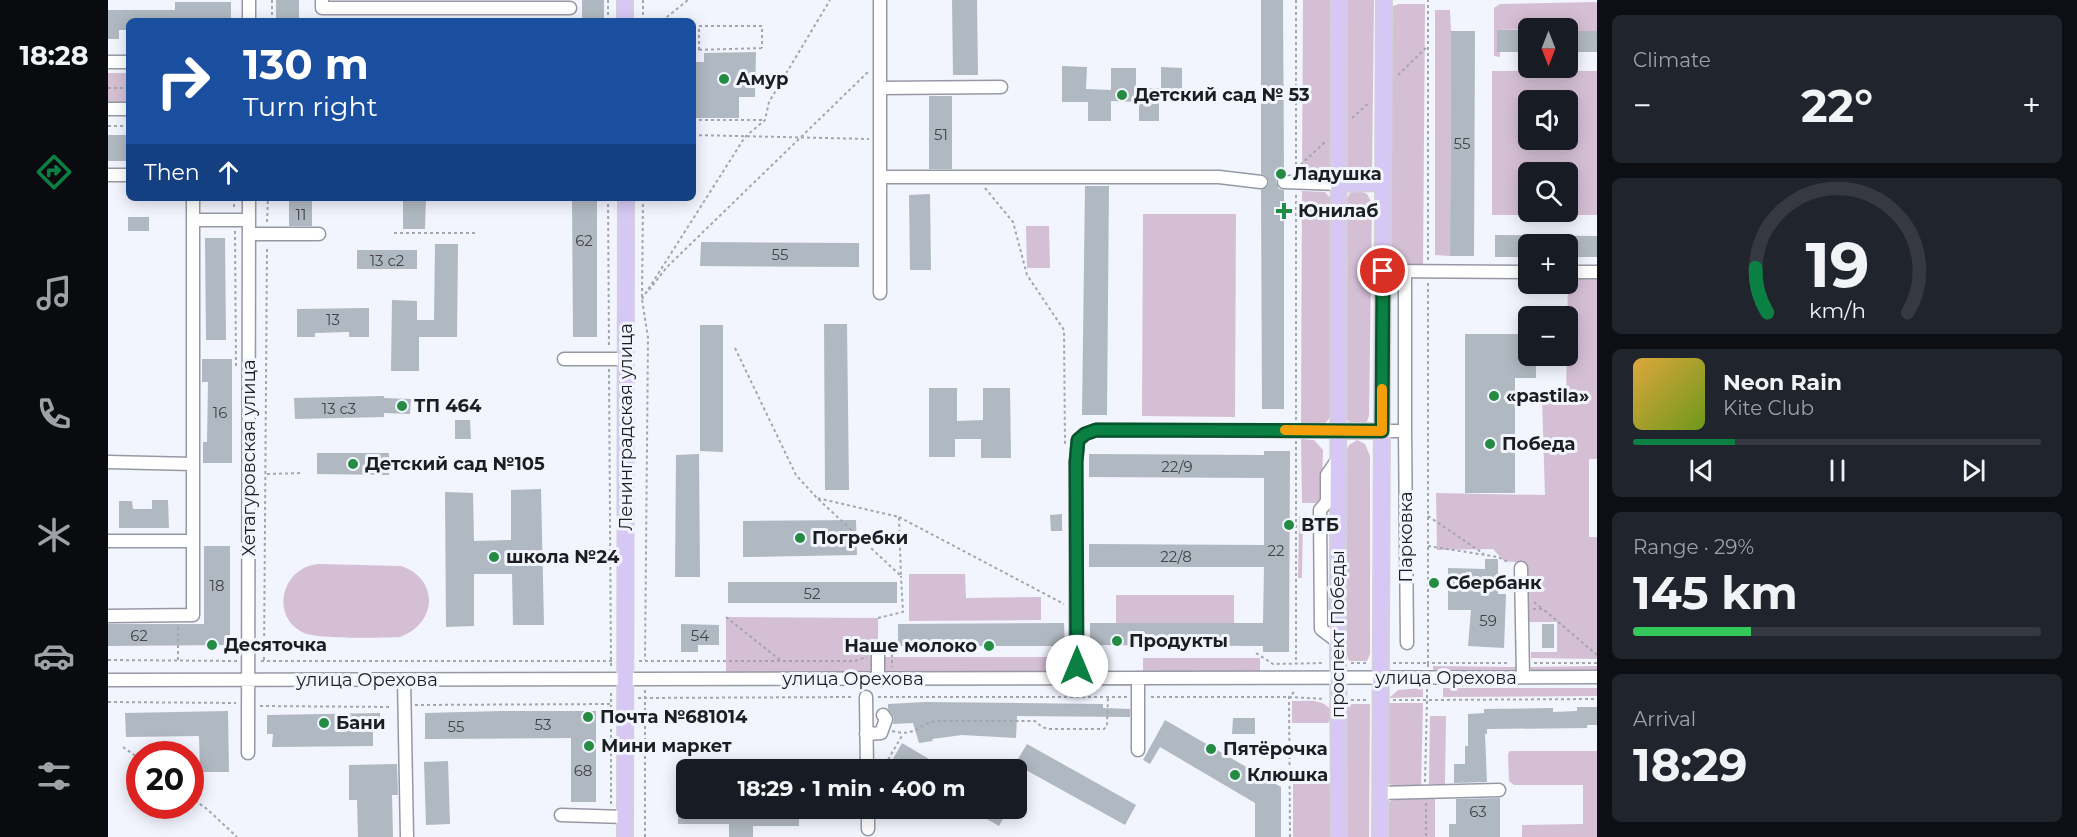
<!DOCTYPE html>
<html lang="en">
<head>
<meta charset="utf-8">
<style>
	:root { --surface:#171b24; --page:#20242c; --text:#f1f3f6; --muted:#9ea1a6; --line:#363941; --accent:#0b8043 }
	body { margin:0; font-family:Montserrat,sans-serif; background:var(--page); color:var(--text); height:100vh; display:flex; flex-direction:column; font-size:22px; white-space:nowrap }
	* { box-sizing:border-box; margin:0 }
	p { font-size:20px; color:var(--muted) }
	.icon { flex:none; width:33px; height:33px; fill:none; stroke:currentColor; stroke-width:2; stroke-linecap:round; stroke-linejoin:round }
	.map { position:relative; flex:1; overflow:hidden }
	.panel { display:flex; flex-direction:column; gap:15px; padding:15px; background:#0d0f14; width:480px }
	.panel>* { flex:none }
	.guide { position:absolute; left:18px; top:18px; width:570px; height:183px; border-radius:9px; box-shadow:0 3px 15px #0003; background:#1a4fa0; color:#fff; overflow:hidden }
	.needle { width:39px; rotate:180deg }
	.fabs { position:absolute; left:1410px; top:18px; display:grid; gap:12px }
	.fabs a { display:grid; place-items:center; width:60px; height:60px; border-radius:9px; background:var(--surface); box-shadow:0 3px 15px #0003; font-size:30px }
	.speed { position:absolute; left:18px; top:741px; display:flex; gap:12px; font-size:30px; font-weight:700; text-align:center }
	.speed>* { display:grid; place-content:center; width:78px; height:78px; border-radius:50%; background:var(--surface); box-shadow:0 3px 15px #0003; line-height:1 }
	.speed .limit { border:9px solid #d22; background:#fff; color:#111 }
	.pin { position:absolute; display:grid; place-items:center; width:51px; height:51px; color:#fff; margin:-26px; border:3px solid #fff; border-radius:50%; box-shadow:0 2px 6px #0007 }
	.me { position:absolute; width:66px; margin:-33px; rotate:0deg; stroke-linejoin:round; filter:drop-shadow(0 0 4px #0008) }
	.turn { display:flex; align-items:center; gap:21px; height:126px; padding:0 18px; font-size:27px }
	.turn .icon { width:78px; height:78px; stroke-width:2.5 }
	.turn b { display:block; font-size:42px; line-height:51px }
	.then { display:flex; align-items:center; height:57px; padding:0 18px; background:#0003; gap:12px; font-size:22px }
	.big { font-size:45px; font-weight:700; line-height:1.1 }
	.panel .card { flex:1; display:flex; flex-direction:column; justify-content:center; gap:9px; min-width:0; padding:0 21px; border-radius:9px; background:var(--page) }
	.panel .dial { align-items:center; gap:0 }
	.dial svg { height:156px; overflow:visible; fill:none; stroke:var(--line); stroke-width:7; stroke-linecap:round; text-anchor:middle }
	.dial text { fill:var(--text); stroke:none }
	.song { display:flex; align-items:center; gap:18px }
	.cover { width:72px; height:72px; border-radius:9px; background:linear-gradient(135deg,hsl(40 70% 55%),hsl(80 70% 35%)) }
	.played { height:6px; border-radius:3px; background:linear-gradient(90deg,var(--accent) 25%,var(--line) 25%) }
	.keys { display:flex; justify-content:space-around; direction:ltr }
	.heat { display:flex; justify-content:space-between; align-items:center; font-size:33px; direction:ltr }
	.charge { height:9px; border-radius:4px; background:linear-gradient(90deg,#34c759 29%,var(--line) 0) }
	.trip { position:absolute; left:568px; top:759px; width:351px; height:60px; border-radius:9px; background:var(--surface); box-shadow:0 3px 15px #0003; font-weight:700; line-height:60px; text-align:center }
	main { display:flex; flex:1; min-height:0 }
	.tabs { display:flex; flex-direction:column; width:108px; justify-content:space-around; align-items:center; background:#090b0e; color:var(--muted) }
	.tabs .icon { width:42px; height:42px }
	.tabs .active { color:var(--accent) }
	.tabs b { font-size:27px; color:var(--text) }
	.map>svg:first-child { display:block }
	.green { fill:#d5bfd5; fill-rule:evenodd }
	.building { fill:#b0b8c1 }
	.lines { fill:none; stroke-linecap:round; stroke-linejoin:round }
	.minor-casing { stroke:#9699a4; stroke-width:15 }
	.major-casing { stroke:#d2d2d3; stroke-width:18 }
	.path { stroke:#a4a6ae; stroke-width:2; stroke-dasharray:3 3; stroke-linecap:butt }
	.minor { stroke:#fff; stroke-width:12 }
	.major { stroke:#d7c7f4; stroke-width:15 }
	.route-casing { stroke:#07532c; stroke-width:15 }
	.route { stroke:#0b8043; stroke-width:10 }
	.slow { stroke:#f59e0b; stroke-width:10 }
	.poi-dot { fill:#238c42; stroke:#f2f4fe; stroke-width:2 }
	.labels { text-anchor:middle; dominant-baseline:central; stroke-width:6; stroke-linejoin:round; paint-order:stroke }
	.number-label { font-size:15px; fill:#42444a }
	.poi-label { font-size:18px; font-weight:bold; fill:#1d1e22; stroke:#f2f4fe; text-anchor:start }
	.street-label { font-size:18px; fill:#1d1e22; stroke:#f2f4fe }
</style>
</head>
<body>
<main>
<nav class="tabs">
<b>18:28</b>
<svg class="icon active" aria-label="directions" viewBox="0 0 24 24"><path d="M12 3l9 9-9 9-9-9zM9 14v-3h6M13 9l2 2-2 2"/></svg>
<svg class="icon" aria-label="music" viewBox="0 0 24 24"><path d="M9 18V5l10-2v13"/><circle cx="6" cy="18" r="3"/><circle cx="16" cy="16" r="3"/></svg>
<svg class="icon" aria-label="phone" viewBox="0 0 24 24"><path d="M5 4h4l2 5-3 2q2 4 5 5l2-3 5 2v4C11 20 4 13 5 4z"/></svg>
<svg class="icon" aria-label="climate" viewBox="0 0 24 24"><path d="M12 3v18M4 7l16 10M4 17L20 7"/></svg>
<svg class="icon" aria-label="car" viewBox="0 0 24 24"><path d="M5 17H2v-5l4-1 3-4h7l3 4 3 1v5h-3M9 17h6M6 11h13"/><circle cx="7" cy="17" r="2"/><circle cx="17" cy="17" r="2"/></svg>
<svg class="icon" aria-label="filters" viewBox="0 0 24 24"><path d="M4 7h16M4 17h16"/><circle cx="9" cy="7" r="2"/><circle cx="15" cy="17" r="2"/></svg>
</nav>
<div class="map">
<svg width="1489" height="837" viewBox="0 0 1489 837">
	<rect width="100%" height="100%" fill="#f2f4fe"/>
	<path class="green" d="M 1195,0 L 1225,0 L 1224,171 L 1217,178 L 1194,179 Z
		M 1238,0 L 1266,0 L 1264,168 L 1259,177 L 1244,177 L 1239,172 L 1238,168 Z
		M 1487,2 L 1489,3 L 1489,31 L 1460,31 L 1460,28 L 1389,30 L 1389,51 L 1392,52 L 1392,57 L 1386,56 L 1386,8 L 1392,4 Z
		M 1291,4 L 1317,4 L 1315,267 L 1288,267 L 1281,264 L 1282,7 Z
		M 1327,10 L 1342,10 L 1343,31 L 1342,256 L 1327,255 Z
		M 1384,71 L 1489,71 L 1489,215 L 1384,215 ZM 1420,100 L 1460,100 L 1460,140 L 1420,140 ZM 1420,172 L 1460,172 L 1460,212 L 1420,212 Z
		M 0,73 L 21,73 L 21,102 L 0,102 Z
		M 1248,190 L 1259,194 L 1264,203 L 1261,416 L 1258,424 L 1244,426 L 1237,417 L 1238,200 L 1242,193 Z
		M 1194,191 L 1217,192 L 1224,200 L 1223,416 L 1216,425 L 1193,426 Z
		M 1035,214 L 1128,214 L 1127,417 L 1034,416 Z
		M 918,226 L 941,226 L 942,268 L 919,268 Z
		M 1460,278 L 1489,278 L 1489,459 L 1481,459 L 1481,537 L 1489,537 L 1489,659 L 1423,658 L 1423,652 L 1449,652 L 1449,622 L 1420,622 L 1419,563 L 1396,561 L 1385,549 L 1329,550 L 1328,493 L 1437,495 L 1434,399 L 1458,399 Z
		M 1193,439 L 1206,440 L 1215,450 L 1214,493 L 1213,498 L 1208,503 L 1194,503 Z
		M 1249,440 L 1257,444 L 1262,456 L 1262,654 L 1259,661 L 1241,661 L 1238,653 L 1238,452 L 1241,445 Z
		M 1191,516 L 1195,516 L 1194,578 L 1190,578 Z
		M 211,564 L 293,566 C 332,579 329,624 292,637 C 275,638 209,639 196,633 C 160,616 175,566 211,564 Z
		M 801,574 L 857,574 L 858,598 L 933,597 L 933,620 L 801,621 Z
		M 1008,595 L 1126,595 L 1126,623 L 1008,623 Z
		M 618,617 L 770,618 L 770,657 L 965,657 L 965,675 L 618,679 Z
		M 1035,658 L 1152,658 L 1152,675 L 1035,675 Z
		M 1325,666 L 1409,667 L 1408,672 L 1325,672 Z
		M 1489,666 L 1489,674 L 1424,672 L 1422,667 Z
		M 1315,688 L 1315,697 L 1281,698 L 1290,690 Z
		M 1335,688 L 1489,688 L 1489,696 L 1335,697 Z
		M 1184,701 C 1198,701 1214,698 1223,710 L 1223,720 L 1220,723 L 1184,723 Z
		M 1276,703 L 1315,703 L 1313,788 C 1301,788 1286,791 1278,780 Z
		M 1237,704 L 1262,704 L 1261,837 L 1238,837 Z
		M 1322,716 L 1338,716 L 1337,784 L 1321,784 Z
		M 1402,751 L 1489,751 L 1489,837 L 1414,837 L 1414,825 L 1475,824 L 1475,785 L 1406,785 L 1401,781 L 1400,754 Z
		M 1185,775 L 1218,776 L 1224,781 L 1225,837 L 1185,837 Z
		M 1327,796 L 1327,837 L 1275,837 L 1278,805 L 1286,798 Z"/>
	<path class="building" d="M 168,0 L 191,0 L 191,21 L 168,21 Z
		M 474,0 L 496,0 L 496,21 L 474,21 Z
		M 844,0 L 869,0 L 870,75 L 845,75 Z
		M 1153,0 L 1175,0 L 1176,174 L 1169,177 L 1168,182 L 1171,189 L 1176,190 L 1176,409 L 1154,409 L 1153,190 L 1159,187 L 1161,182 L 1158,176 L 1153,174 Z
		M 67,2 L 123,2 L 123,21 L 21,21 L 21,30 L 11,30 L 11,39 L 0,39 L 0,10 L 67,10 Z
		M 1389,30 L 1420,30 L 1420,52 L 1389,52 Z
		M 1343,31 L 1367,31 L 1366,256 L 1342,256 Z
		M 1460,31 L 1489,31 L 1489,52 L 1460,52 Z
		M 648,52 L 647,97 L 631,97 L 631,118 L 585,118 L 585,62 L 596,62 L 596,53 Z
		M 954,66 L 979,67 L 978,89 L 1003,90 L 1003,68 L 1028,68 L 1028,88 L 1053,88 L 1053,67 L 1074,68 L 1074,101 L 1051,100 L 1051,121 L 1031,121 L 1031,102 L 1003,101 L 1003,121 L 980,121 L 980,102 L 954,102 Z
		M 821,96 L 844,96 L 844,169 L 821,169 Z
		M 0,135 L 21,135 L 21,161 L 0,161 Z
		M 977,186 L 1001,186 L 999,415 L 974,415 Z
		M 822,194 L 823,270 L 802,270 L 801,195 Z
		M 181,198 L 204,198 L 204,226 L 181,226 Z
		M 295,198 L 318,198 L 317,229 L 295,229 Z
		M 464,198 L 489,198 L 489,337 L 465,337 Z
		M 20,217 L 41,217 L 41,231 L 20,231 Z
		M 1387,235 L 1489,236 L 1489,257 L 1460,257 L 1460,244 L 1420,244 L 1420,257 L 1387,257 Z
		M 97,238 L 117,238 L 118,340 L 98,340 Z
		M 593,242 L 751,243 L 751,267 L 592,266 Z
		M 327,244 L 350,244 L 349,337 L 311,337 L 311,371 L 283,371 L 284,300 L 309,301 L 309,320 L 326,320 Z
		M 249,250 L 309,250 L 309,269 L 249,269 Z
		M 261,308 L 261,337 L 241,337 L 241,332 L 207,333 L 207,337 L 189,337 L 189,309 Z
		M 716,324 L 739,324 L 741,490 L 717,490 Z
		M 592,325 L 615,325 L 615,452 L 592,451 Z
		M 1357,334 L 1420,334 L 1420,356 L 1428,356 L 1428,378 L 1407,378 L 1407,493 L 1357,493 Z
		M 94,359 L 124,359 L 124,463 L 95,463 L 95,442 L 99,442 L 100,382 L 94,382 Z
		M 821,388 L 849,388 L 849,421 L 875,420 L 875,388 L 902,388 L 903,458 L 873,458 L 873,439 L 847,439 L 847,457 L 821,457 Z
		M 276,396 L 276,398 L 303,399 L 302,414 L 276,413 L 276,417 L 187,419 L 186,398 Z
		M 347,420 L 362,420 L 363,439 L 347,439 Z
		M 1156,451 L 1182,451 L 1181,652 L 1155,652 L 1155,646 L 982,645 L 982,623 L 1155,623 L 1156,567 L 981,567 L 981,544 L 1156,545 L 1156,478 L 981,477 L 981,454 L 1156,455 Z
		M 209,453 L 281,453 L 281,475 L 209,474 Z
		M 591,454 L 592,577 L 567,577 L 568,455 Z
		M 433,489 L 436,625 L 405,625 L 404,574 L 366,574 L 366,626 L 338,627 L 337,492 L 365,493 L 366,541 L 403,540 L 403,490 Z
		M 44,500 L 60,500 L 61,528 L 11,528 L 11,501 L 24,501 L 25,509 L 44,509 Z
		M 954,514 L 954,531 L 943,531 L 942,515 Z
		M 748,520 L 749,555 L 635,557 L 635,521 Z
		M 96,546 L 122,546 L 122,645 L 0,646 L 0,624 L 96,624 Z
		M 1377,559 L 1390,559 L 1390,594 L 1398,594 L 1396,648 L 1360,646 L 1363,610 L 1340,610 L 1340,568 L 1377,569 Z
		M 620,582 L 789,582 L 789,603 L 620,603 Z
		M 956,623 L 957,646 L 790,646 L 790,624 Z
		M 573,624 L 611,625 L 611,645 L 590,645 L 590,652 L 573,652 Z
		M 1434,624 L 1446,624 L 1446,648 L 1434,648 Z
		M 817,702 L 995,704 L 995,708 L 1022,709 L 1022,717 L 909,716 L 908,738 L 854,735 L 824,739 L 825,741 L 811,743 L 805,723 L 785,724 L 786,717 L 780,709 L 780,704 Z
		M 1469,707 L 1489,707 L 1489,725 L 1479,725 L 1479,728 L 1379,729 L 1379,734 L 1377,734 L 1379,782 L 1346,783 L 1346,764 L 1357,764 L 1357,746 L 1360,746 L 1360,714 L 1376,713 L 1376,709 L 1445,708 L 1445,712 L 1469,711 Z
		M 120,711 L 121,772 L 92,772 L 91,736 L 18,737 L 17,713 Z
		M 395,711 L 488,711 L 488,802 L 463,802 L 463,738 L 317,739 L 317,713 Z
		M 272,713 L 272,731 L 265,731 L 265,746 L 164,747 L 165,734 L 159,734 L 159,715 Z
		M 1125,718 L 1147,718 L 1147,734 L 1124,734 Z
		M 1057,720 L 1173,787 L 1173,837 L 1147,837 L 1147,803 L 1052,747 L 1042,764 L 1035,760 Z
		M 794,743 L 816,756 L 840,770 L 792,770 L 782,764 Z
		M 919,744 L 1028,805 L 1017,825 L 907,764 Z
		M 340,761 L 342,824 L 318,825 L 316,762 Z
		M 289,764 L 290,795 L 284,795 L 285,837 L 250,837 L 249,800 L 241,800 L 241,765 Z
		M 1392,798 L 1392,837 L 1341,837 L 1341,824 L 1348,824 L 1348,799 Z
		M 570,801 L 579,801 L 579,808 L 691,808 L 691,826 L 645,826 L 645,837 L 621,837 L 621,824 L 570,824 Z
		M 860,808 L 901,808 L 891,826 Z"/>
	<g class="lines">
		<g class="minor-casing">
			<path id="minor" d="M 141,0 L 141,21
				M 214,0 L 214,8 L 462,8
				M 772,0 L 772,293
				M 0,62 L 21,62
				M 772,88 L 893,87
				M 0,109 L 21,109
				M 0,175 L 21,175
				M 772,177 L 1111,177 L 1153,182
				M 1176,182 L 1231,184
				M 85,220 L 141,220
				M 141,234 L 211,234
				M 1275,271 L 1420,272
				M 1460,272 L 1489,272
				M 456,359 L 518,359
				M 1274,431 L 1297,431 L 1297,271
				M 1297,431 L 1299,643
				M 0,462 L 85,464
				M 0,541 L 85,541
				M 1413,568 L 1415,677
				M 0,616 L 85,615 L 85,198
				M 1230,642 L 1213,629 L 1212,510 L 1219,502 L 1219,475 L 1230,459
				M 968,678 L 968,462 L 970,440 L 977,434 L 988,430 L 1230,431
				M 1030,678 L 1030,750
				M 770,679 L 770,654
				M 0,680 L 1489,677
				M 296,680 L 299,837
				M 758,697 L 759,770
				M 758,734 L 773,733 L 778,719 L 775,715
				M 140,753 L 141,198
				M 1272,793 L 1391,790
				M 760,808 L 760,829
				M 453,815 L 517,817"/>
		</g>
		<g class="major-casing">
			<path id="major" d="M 517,0 L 517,21
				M 1231,184 L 1275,183
				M 1230,431 L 1274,431
				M 517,837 L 518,198
				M 1231,837 L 1230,642 L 1231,0
				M 1272,837 L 1276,0"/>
		</g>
		<path class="path" d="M 164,0 L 164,21
			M 535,0 L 535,21
			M 1188,0 L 1188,171
			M 500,21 L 500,0
			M 554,21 L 580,0
			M 585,50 L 656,48
			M 591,50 L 591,26 L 654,26 L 654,48
			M 1290,75 L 1320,46
			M 0,88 L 21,88
			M 1244,118 L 1262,102
			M 585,120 L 657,120
			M 0,126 L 21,126
			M 585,135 L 761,139
			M 1188,169 L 1217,142
			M 877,188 L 905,222 L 919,275 L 956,330 L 957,444
			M 126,198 L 126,210
			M 500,198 L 501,348
			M 535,198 L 534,299 L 540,338 L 537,660
			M 159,222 L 160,198
			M 127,231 L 128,366
			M 286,233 L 367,233
			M 1320,260 L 1320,0
			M 1320,283 L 1320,663 L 1402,663
			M 541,290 L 559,267 L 760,72
			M 534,299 L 637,137 L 657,120 L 661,102 L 722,0
			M 627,348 L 688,475 L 709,498 L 793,576 L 791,517 L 709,498
			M 501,369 L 503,669
			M 1188,420 L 1188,195
			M 1188,441 L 1188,663
			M 159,474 L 195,473
			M 1320,516 L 1376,554
			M 791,517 L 956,604
			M 1320,546 L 1390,557 L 1402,563
			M 1426,602 L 1435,609
			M 1425,609 L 1435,609 L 1489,655
			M 618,617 L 672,660
			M 770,618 L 795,612 L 793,576
			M 70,627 L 70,661
			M 1148,653 L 1165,664 L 1216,663
			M 784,654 L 784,667
			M 0,660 L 129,661
			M 156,660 L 159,246
			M 153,661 L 504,661
			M 531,661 L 747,661 L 759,657
			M 1243,663 L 1261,663
			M 1285,663 L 1320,663 L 1320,667
			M 1426,663 L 1489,663
			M 537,690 L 537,837
			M 770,697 L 1019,697
			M 1043,697 L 1181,697 L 1217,699
			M 530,698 L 746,697
			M 1243,700 L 1259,700
			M 1285,700 L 1319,700 L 1319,688
			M 0,702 L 128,703
			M 307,705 L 503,704
			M 152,706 L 284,707
			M 784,731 C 806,737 808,726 827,721 L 927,721 L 934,727 L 941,729 L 996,729 L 999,726 L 1000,697
			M 15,747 L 32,759
			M 774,770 L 795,734
			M 1317,782 L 1319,700 L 1489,699
			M 82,797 L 99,809 L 129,837
			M 1318,803 L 1318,837
			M 503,804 L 503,690
			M 1182,837 L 1181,697 L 1188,690"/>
		<use href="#minor" class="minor"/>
		<use href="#major" class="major"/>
	</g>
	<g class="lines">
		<g class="route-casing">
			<path id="route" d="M 969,666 L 968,462 L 970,440 L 977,434 L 988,430 L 1274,431 L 1275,271"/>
		</g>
		<use href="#route" class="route"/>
		<path class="slow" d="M 1177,430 L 1274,431 L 1274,389"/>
	</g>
	<g class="poi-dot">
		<circle cx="616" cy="79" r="6"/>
		<circle cx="1014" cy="95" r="6"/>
		<circle cx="1173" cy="174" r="6"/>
		<path d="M1173 202h6v6h6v6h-6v6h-6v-6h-6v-6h6z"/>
		<circle cx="1386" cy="396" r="6"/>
		<circle cx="294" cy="406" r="6"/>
		<circle cx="1382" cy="444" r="6"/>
		<circle cx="245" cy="464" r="6"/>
		<circle cx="1181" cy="525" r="6"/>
		<circle cx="692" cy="538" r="6"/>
		<circle cx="386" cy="557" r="6"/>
		<circle cx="1326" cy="583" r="6"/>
		<circle cx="1009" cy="641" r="6"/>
		<circle cx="104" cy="645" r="6"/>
		<circle cx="881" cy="646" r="6"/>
		<circle cx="480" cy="717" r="6"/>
		<circle cx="216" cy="723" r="6"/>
		<circle cx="481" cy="746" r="6"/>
		<circle cx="1103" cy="749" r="6"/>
		<circle cx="1127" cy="775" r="6"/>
	</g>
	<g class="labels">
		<g class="number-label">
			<text x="833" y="134">51</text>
			<text x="1354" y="143">55</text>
			<text x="193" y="214">11</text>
			<text x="476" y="240">62</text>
			<text x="672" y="254">55</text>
			<text x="279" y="260">13 с2</text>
			<text x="225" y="319">13</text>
			<text x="231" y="408">13 с3</text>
			<text x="112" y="412">16</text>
			<text x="1069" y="466">22/9</text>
			<text x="1168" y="550">22</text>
			<text x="1068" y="556">22/8</text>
			<text x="109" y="585">18</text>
			<text x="704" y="593">52</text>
			<text x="1380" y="620">59</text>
			<text x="31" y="635">62</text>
			<text x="592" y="635">54</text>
			<text x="435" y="724">53</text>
			<text x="348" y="726">55</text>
			<text x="475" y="770">68</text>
			<text x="1370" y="811">63</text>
		</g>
		<g class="poi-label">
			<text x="628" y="79">Амур</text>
			<text x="1026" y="95">Детский сад № 53</text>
			<text x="1185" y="174">Ладушка</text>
			<text x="1190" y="211">Юнилаб</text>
			<text x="1398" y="396">«pastila»</text>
			<text x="306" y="406">ТП 464</text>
			<text x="1394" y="444">Победа</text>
			<text x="257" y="464">Детский сад №105</text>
			<text x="1193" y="525">ВТБ</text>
			<text x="704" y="538">Погребки</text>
			<text x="398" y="557">школа №24</text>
			<text x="1338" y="583">Сбербанк</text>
			<text x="1021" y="641">Продукты</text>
			<text x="116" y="645">Десяточка</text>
			<text x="869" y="646" text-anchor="end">Наше молоко</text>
			<text x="492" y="717">Почта №681014</text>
			<text x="228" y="723">Бани</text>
			<text x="493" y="746">Мини маркет</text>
			<text x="1115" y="749">Пятёрочка</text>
			<text x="1139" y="775">Клюшка</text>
		</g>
		<g class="street-label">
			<text transform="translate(518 427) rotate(-90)">Ленинградская улица</text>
			<text transform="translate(141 458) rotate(-90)">Хетагуровская улица</text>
			<text transform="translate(1298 537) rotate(-90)">Парковка</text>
			<text transform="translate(1230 634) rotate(-90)">проспект Победы</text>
			<text x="1338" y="678">улица Орехова</text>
			<text x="745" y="679">улица Орехова</text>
			<text x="259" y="680">улица Орехова</text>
		</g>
	</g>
</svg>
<div class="fabs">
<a><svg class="needle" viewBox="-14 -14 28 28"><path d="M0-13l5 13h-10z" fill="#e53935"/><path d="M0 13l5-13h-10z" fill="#9ea1a6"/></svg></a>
<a><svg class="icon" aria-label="sound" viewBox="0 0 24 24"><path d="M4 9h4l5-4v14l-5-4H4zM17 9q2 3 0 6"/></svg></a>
<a><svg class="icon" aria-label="search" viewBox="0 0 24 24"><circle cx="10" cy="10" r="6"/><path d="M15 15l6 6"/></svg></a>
<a>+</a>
<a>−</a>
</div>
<div class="speed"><div class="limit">20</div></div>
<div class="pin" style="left:1275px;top:271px;background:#d93025"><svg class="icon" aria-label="arrive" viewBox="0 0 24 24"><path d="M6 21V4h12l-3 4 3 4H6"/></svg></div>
<svg class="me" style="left:969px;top:666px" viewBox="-20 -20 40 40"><circle r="19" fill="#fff"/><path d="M0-13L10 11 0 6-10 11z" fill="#0b8043"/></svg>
<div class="trip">18:29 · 1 min · 400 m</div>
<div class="guide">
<div class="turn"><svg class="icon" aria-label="right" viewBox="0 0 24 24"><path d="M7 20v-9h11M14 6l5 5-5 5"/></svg><div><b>130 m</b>Turn right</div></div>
<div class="then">Then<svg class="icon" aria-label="ahead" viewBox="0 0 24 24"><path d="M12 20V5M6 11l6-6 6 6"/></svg></div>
</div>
</div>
<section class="panel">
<div class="card"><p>Climate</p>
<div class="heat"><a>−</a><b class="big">22°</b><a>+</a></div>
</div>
<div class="card dial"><svg viewBox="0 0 100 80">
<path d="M14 69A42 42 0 1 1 86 69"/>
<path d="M14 69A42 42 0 0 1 8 46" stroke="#0b8043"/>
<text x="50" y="56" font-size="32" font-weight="700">19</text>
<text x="50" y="72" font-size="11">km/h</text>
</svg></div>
<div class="card">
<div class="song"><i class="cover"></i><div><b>Neon Rain</b><p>Kite Club</p></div></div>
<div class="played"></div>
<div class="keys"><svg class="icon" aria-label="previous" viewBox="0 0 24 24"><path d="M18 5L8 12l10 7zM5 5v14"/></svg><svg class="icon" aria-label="pause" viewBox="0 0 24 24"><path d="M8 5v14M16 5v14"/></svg><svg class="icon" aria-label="next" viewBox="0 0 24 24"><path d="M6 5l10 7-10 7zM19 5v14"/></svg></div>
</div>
<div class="card"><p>Range · 29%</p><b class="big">145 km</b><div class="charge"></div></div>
<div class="card"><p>Arrival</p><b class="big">18:29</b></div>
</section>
</main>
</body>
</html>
